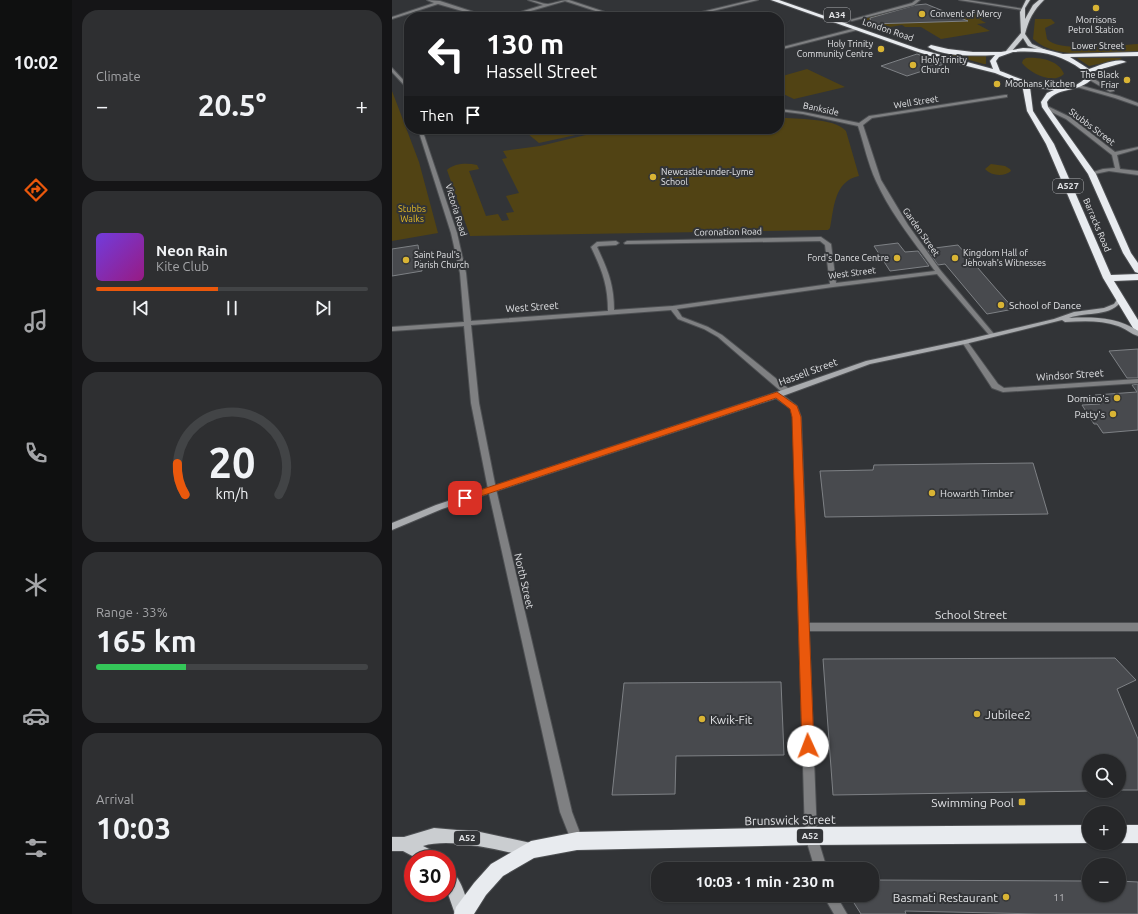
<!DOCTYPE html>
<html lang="en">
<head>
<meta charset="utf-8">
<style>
	:root { --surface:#262729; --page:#2e2f31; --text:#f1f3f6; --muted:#a4a5a8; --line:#424446; --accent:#ea580c }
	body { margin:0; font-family:Ubuntu,sans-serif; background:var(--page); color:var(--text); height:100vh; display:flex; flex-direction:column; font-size:15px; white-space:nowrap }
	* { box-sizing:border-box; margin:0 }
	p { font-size:13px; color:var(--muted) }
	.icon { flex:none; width:22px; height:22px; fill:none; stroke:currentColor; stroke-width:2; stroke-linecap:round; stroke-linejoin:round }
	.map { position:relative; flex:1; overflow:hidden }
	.drawer { display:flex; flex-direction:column; gap:10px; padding:10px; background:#151517; width:320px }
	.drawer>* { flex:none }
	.guide { position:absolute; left:12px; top:12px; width:380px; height:122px; border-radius:16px; box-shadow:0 1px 3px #0004,0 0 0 1px var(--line); background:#202124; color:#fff; overflow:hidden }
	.fabs { position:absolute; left:690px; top:754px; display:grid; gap:8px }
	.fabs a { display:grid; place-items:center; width:44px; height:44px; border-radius:50%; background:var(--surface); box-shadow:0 1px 3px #0004,0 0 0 1px var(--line); font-size:20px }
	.speed { position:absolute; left:12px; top:850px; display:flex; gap:8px; font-size:20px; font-weight:700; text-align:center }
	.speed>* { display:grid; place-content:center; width:52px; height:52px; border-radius:50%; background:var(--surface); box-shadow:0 1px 3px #0004,0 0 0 1px var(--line); line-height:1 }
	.speed .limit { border:6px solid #d22; background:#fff; color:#111 }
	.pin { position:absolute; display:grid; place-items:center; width:34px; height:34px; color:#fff; margin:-17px; border-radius:8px; box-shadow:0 2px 6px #0006 }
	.me { position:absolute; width:44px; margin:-22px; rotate:358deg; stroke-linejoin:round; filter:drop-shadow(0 0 3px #0008) }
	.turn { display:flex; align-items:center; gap:14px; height:84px; padding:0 16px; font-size:18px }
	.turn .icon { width:52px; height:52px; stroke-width:2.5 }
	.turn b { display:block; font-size:28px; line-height:34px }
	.then { display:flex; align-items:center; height:38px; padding:0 16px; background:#0003; gap:8px; font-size:15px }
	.big { font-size:30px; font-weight:600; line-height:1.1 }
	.drawer .tile { flex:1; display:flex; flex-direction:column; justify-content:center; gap:6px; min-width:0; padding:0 14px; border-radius:16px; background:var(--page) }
	.drawer .dial { align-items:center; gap:0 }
	.dial svg { height:104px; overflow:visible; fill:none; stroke:var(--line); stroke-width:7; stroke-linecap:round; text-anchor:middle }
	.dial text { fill:var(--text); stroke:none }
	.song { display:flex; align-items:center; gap:12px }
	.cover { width:48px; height:48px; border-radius:6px; background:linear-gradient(135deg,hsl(260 70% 55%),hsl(310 70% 35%)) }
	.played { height:4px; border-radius:2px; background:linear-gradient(90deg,var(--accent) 45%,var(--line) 45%) }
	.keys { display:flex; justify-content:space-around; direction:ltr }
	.heat { display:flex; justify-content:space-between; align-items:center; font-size:22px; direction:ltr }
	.charge { height:6px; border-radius:3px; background:linear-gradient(90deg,#34c759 33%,var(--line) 0) }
	.trip { position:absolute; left:259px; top:862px; width:228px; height:40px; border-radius:16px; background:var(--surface); box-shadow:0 1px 3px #0004,0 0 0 1px var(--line); font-weight:600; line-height:40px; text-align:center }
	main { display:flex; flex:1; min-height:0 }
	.menu { display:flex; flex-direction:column; width:72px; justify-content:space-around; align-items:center; background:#0f1010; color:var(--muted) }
	.menu .icon { width:28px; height:28px }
	.menu .current { color:var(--accent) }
	.menu b { font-size:18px; color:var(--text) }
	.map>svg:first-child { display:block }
	.green { fill:#514314 }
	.building { fill:#484a4e; stroke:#7e8185 }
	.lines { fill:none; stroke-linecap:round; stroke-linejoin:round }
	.street-casing { stroke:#4e5053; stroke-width:2 }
	.secondary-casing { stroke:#4e5053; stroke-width:2 }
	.primary-casing { stroke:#4e5053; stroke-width:2 }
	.highway-casing { stroke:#4e5053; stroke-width:2 }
	.street { fill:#7f8082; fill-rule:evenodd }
	.secondary { fill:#a9abae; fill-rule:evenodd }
	.primary { fill:#cacdd0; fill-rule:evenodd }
	.highway { fill:#e8ebef; fill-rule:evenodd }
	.route { fill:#ea580c; stroke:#983908 }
	.poi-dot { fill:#d9b434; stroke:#323437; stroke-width:1.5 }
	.labels { text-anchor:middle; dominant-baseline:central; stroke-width:4; stroke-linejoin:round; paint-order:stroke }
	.far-poi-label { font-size:9px; fill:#e2e3e6; stroke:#323437; text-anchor:start }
	.shield { fill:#323437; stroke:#adaeb2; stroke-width:1 }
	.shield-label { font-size:9px; font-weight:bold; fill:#e2e3e6 }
	.far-street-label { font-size:9px; fill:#e2e3e6; stroke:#323437 }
	.far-park-label { font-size:9px; fill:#e3ba26; stroke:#323437 }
	.poi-label { font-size:10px; fill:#e2e3e6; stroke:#323437; text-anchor:start }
	.street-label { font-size:10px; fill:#e2e3e6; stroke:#323437 }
	.near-number-label { font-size:10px; fill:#bcbdc0 }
	.near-street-label { font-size:12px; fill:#e2e3e6; stroke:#323437 }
	.near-poi-label { font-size:12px; fill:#e2e3e6; stroke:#323437; text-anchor:start }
</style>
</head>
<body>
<main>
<nav class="menu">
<b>10:02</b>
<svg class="icon current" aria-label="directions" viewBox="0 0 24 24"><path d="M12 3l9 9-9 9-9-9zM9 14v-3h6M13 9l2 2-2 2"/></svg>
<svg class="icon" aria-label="music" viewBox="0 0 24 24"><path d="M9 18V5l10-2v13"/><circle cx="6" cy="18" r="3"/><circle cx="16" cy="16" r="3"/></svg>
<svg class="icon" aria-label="phone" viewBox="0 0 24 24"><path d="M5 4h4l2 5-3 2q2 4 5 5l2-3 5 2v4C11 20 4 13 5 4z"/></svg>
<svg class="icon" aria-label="climate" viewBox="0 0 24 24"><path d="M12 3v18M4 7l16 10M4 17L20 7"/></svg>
<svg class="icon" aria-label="car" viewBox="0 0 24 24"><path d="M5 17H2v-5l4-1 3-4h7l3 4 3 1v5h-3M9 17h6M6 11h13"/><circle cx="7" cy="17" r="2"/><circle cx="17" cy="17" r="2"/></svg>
<svg class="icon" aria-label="filters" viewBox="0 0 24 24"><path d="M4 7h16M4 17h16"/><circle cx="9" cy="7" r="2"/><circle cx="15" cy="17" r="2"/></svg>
</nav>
<section class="drawer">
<div class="tile"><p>Climate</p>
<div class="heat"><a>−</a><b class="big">20.5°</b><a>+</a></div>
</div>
<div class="tile">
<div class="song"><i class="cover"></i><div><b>Neon Rain</b><p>Kite Club</p></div></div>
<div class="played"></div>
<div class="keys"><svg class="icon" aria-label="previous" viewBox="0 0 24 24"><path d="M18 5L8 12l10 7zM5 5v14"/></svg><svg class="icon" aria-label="pause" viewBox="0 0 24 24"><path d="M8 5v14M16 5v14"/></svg><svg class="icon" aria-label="next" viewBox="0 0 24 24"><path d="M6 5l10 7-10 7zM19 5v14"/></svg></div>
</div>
<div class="tile dial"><svg viewBox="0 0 100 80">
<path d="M14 69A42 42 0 1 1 86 69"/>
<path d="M14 69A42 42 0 0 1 8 45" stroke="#ea580c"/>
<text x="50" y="56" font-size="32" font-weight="700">20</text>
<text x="50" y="72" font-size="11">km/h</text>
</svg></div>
<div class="tile"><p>Range · 33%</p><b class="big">165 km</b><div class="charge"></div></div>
<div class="tile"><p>Arrival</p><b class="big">10:03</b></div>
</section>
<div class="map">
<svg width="746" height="914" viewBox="0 0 746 914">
	<rect width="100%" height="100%" fill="#323437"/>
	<path class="green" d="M 513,8 L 567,18 L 558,14 L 563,13 L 565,16 L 583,15 L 581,13 C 587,10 590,10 596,11 L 594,12 L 598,14 L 591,15 L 595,18 L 587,19 L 594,23 L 585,24 L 598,31 L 549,39 L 529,27 L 513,27 L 510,25 L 498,27 L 473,20 L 474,18 Z
		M 643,19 L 659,19 L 663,23 L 653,28 L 655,39 C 667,53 727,45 746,44 L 746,52 C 715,51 666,62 641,39 Z
		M 555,54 L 594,56 L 594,64 L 592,64 Z
		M 634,58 C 647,57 667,60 672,74 C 661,85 638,73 630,63 L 631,60 Z
		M 685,58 L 728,58 L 730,59 L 697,66 Z
		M 415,69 L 453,87 L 402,99 L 387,92 L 387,77 Z
		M 0,91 L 27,162 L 46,233 L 0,241 Z
		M 387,117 C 405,120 441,117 454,131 L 467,176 C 442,181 442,208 438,228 L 436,230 L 78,236 L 55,170 C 63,163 75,163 85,165 L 87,169 L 77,171 L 94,216 L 106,214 L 110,221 L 117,220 L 114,213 L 122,212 L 114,196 L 127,193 L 110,159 L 115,158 L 111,151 L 148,146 L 202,133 L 202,131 L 147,143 L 130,129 L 387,129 Z
		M 599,164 L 613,166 L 618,169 L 619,171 C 612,177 599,176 593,169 Z"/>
	<path class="building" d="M 534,4 L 576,21 L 479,24 L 478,18 L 524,5 Z
		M 525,54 L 552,64 L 515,76 L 489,66 Z
		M 506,243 L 513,252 L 526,251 L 537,266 L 498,271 L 482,246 Z
		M 26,245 L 30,271 L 0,276 L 0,249 Z
		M 566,245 L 605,290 L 622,309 L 595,314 L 553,264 L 546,265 L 535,249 Z
		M 746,349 L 746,378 L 735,378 L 717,351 Z
		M 746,384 L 746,430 L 711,433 L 705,424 L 702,424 L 690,405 L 708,404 L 703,395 L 745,392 L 740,385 Z
		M 641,463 L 656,514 L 433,517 L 428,471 L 481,470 L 482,465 Z
		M 723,658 L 744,680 L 725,689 L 746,739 L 746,790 L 727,790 L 727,761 L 697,761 L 697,791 L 441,795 L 431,659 Z
		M 389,682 L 392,755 L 284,756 L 283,794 L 220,795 L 232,683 Z
		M 480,880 L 697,881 L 697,895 L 727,895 L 727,881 L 746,882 L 746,914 L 648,914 L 513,911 L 514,914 L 469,914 L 457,895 L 480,895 Z"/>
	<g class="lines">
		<g class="street-casing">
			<path id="street" d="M 35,0 L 48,1 L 97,17 L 91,17 L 46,4 L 0,19 L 0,17 L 42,3 Z
				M 136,0 C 143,0 150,4 156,4 C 163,3 169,0 177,0 L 225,16 L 222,17 L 173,1 L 118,17 L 112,17 L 151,5 Z
				M 359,0 L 366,0 L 296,17 L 289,17 Z
				M 524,0 L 528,0 L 522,5 L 460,21 L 458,20 L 520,3 Z
				M 567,0 L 576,0 L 632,9 L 630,10 Z
				M 464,28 L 465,30 L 387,50 L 387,48 Z
				M 0,68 L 16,85 L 17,97 L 15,96 L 12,85 L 0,72 Z
				M 698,77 L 722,90 L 722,91 L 718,92 L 696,79 L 696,78 Z
				M 687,85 L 727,96 L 746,103 L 746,106 L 723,98 L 685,87 L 685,86 Z
				M 613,95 L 615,95 L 615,97 L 480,118 L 471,125 L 489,180 L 516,225 L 549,271 L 602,334 L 602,336 L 598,336 L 545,274 L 441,287 L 285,309 L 290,317 L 316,327 L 330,335 L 397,389 L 398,391 L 394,393 L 391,393 L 326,337 L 312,329 L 286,319 L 279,310 L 79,325 L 87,403 L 104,489 L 180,812 L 191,841 L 189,845 L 185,847 L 181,845 L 168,812 L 96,489 L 79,403 L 72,326 L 0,331 L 0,327 L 72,322 L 68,273 L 59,233 L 26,129 L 30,129 L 65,233 L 74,273 L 79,321 L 216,311 C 216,285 210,270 199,247 L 205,242 L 224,241 L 227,243 L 224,245 L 207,246 L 205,247 C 216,270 222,285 222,310 L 281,306 L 438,284 L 433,245 L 428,241 L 233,244 L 232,243 L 235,241 L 429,237 L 439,244 L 444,283 L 543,271 C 522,242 499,214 484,181 C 476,164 472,144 466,126 L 411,114 L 387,111 L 387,109 L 411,112 L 467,123 L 477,116 L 484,115 Z
				M 651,106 L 655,106 L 678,117 L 723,152 L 746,147 L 746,149 L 725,155 L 728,169 L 746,171 L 746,175 L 717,171 L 698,175 L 698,173 L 711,169 L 723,168 L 720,155 L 674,119 L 651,108 Z
				M 573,340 L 575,341 L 606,384 L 612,388 L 746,379 L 746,383 L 611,392 L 600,388 L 570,342 Z
				M 382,393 L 388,393 L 405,406 L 409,417 L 417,623 L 746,623 L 746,631 L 417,631 L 425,836 L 435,869 L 423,869 L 413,836 L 401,417 L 399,409 L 382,397 L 381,395 Z
				M 431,895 L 444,895 L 455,914 L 442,914 Z"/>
		</g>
		<g class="secondary-casing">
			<path id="secondary" d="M 728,297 L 731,299 C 719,318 696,311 677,318 C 700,317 726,317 746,331 L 746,336 C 739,334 733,328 726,326 C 709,320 691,321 673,322 L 670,320 L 573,344 L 478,364 L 388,397 L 50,509 L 0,530 L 0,523 L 44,505 L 382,393 L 474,361 L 573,340 L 662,319 L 682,312 L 712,308 L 722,304 L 726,298 Z"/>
		</g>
		<g class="primary-casing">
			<path id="primary" d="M 634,0 L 638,0 L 633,8 L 633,19 L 641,5 L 647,0 L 652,0 C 641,11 637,19 633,34 L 640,44 L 654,50 L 654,52 L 636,46 L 631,38 L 619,52 L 614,51 L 629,33 L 628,12 Z
				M 42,828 L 88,832 L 139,843 L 144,845 L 146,850 L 144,855 L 139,857 C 109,851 60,837 31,846 L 47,854 L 49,859 L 26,859 L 11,851 L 0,851 L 0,837 L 12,837 Z
				M 55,869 C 70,875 74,900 79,914 L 63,914 L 55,891 Z"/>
		</g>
		<g class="highway-casing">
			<path id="highway" d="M 379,0 L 387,0 L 527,49 L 601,69 L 598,61 L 603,55 C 585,56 551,57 536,47 L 539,45 L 556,49 L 581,52 L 609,52 L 631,48 L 651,49 L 671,54 L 746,52 L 746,56 L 678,57 L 697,69 C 706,66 726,57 734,62 L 699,72 L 701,78 C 686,94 665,86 655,102 L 656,107 L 704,174 L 739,253 L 746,263 L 746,273 L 743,272 L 731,253 L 696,174 L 650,107 L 649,102 L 655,93 L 662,90 L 638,87 L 641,111 L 662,144 L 719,275 L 746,274 L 746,280 L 722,281 L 746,320 L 746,331 L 741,328 L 711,278 L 654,144 L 635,111 L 630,84 L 603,73 L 551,60 L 523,51 ZM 621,52 C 647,50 669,54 690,70 L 693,72 L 695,77 C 691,80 688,83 684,85 C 662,94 629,79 608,71 L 604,61 L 607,57 Z
				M 697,825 L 697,843 L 419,845 L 185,850 L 142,858 L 111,876 L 94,895 L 82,914 L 62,914 L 64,907 L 82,883 L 99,864 L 139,841 L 185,832 L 419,827 Z
				M 727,825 L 746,825 L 746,843 L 727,843 Z"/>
		</g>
		<use href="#street" class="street"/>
		<use href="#secondary" class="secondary"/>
		<use href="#primary" class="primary"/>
		<use href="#highway" class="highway"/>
	</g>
	<path class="route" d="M 385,392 L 405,406 L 409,417 L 422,746 L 420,750 L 416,752 L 412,750 L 410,746 L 400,417 L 398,409 L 384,398 L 77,500 L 73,501 L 69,498 L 70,496 Z"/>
	<g class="poi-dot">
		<circle cx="704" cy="8" r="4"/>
		<circle cx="530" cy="14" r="4"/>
		<circle cx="489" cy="49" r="4"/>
		<circle cx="521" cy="65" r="4"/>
		<circle cx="735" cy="80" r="4"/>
		<circle cx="605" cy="84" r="4"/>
		<circle cx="261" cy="177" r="4"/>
		<circle cx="505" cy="258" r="4"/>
		<circle cx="563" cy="258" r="4"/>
		<circle cx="14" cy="260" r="4"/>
		<circle cx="609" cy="305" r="4"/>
		<circle cx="725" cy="398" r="4"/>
		<circle cx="721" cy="414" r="4"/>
		<circle cx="540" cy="493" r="4"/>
		<circle cx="585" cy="714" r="4"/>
		<circle cx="310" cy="719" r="4"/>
		<rect x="626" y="798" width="8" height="8" rx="2"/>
		<circle cx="614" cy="897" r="4"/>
	</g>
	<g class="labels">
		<g class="far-poi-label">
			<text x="538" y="14">Convent of Mercy</text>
			<text x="704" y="20" text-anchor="middle">Morrisons<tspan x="704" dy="10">Petrol Station</tspan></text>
			<text x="481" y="44" text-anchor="end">Holy Trinity<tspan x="481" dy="10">Community Centre</tspan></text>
			<text x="529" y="60">Holy Trinity<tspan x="529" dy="10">Church</tspan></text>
			<text x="727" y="75" text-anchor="end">The Black<tspan x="727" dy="10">Friar</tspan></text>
			<text x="613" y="84">Moohans Kitchen</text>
			<text x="269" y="172">Newcastle-under-Lyme<tspan x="269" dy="10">School</tspan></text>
			<text x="571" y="253">Kingdom Hall of<tspan x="571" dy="10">Jehovah's Witnesses</tspan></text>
			<text x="22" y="255">Saint Paul's<tspan x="22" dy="10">Parish Church</tspan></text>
			<text x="497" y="258" text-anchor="end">Ford's Dance Centre</text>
		</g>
		<g class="shield">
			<rect x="432" y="8" width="26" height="14" rx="3"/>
			<rect x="661" y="179" width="30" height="14" rx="3"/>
			<rect x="405" y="829" width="26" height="14" rx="3"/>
			<rect x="62" y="831" width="26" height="14" rx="3"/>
		</g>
		<g class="shield-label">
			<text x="445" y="15">A34</text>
			<text x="676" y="186">A527</text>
			<text x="418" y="836">A52</text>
			<text x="75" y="838">A52</text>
		</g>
		<g class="far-street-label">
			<text transform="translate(496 30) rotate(19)">London Road</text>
			<text x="706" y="46">Lower Street</text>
			<text transform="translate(524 102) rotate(-9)">Well Street</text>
			<text transform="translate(429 109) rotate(12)">Bankside</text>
			<text transform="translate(700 127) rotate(37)">Stubbs Street</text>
			<text transform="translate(64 210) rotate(73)">Victoria Road</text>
			<text transform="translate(705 225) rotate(67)">Barracks Road</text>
			<text transform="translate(336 232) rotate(-1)">Coronation Road</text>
			<text transform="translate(529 232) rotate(55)">Garden Street</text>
			<text transform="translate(460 273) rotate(-7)">West Street</text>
		</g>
		<g class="far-park-label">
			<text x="20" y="209">Stubbs<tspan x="20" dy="10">Walks</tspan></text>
		</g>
		<g class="poi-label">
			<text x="617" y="305">School of Dance</text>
			<text x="717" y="398" text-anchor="end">Domino's</text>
			<text x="713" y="414" text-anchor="end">Patty's</text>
			<text x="548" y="493">Howarth Timber</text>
		</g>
		<g class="street-label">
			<text transform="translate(140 307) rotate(-4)">West Street</text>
			<text transform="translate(416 372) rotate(-20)">Hassell Street</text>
			<text transform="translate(678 375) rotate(-4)">Windsor Street</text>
			<text transform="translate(132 581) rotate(77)">North Street</text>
		</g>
		<g class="near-number-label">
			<text x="667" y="897">11</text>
		</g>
		<g class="near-street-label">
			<text x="579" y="614">School Street</text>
			<text transform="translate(398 820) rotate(-1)">Brunswick Street</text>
		</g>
		<g class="near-poi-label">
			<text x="593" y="714">Jubilee2</text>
			<text x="318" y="719">Kwik-Fit</text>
			<text x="622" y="802" text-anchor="end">Swimming Pool</text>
			<text x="606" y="897" text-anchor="end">Basmati Restaurant</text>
		</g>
	</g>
</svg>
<div class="fabs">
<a><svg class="icon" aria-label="search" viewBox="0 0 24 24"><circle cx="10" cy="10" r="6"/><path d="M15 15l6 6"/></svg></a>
<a>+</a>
<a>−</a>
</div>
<div class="speed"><div class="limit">30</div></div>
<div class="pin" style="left:73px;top:498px;background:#d93025"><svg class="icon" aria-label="arrive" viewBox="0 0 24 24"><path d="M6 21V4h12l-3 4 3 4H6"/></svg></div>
<svg class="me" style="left:416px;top:746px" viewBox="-20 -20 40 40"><circle r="19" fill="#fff"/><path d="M0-13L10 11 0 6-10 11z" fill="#ea580c"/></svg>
<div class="trip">10:03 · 1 min · 230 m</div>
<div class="guide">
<div class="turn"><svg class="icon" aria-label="left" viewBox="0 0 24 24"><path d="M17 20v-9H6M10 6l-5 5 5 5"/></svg><div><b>130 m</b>Hassell Street</div></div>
<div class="then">Then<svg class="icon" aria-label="arrive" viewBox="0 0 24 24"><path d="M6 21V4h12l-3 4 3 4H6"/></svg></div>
</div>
</div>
</main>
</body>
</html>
